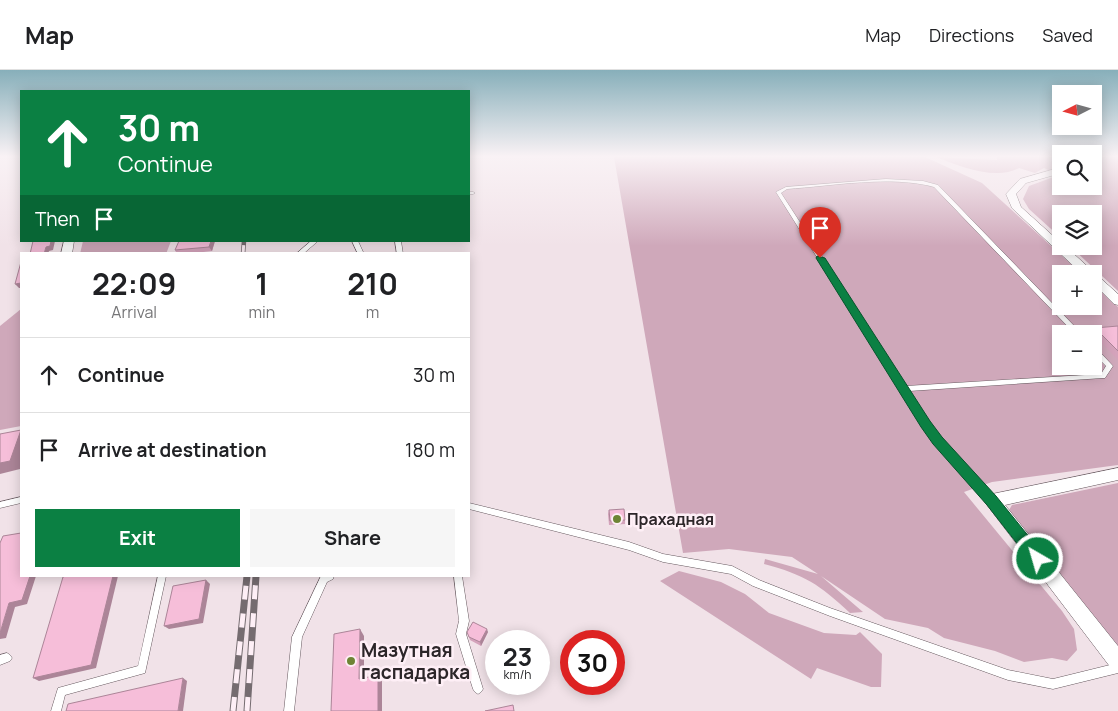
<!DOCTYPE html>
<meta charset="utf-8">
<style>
:root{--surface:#fff;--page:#f6f6f6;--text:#202124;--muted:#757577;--line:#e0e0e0;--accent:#0b8043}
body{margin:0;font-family:Manrope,sans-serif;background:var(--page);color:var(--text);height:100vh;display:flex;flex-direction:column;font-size:19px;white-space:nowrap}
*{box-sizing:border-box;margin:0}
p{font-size:16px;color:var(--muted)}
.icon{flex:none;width:28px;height:28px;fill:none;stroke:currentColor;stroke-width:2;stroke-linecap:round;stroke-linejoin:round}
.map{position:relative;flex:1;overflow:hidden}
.details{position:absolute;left:20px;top:182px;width:450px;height:325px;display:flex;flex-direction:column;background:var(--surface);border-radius:0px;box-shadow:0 2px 12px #0003}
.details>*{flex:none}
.hud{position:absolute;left:20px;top:20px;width:450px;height:152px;border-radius:0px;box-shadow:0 2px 12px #0003;background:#0b8043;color:#fff;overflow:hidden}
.needle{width:32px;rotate:264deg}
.tools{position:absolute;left:1052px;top:15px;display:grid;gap:10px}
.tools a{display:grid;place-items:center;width:50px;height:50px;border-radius:0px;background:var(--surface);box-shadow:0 2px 12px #0003;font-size:25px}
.speed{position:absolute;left:485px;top:560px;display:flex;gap:10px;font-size:25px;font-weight:700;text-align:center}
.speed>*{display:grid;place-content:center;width:65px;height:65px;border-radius:50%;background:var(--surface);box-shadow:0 2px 12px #0003;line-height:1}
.speed small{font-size:12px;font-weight:400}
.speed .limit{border:8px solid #d22;background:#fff;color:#111}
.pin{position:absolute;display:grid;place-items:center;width:42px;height:42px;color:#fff;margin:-51px -21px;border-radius:50% 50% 50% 0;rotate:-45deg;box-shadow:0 0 5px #0007}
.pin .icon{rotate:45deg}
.me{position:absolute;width:55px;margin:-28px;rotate:322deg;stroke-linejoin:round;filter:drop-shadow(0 0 4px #0008)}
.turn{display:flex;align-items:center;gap:18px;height:105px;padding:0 15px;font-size:22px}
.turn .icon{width:65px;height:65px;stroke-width:2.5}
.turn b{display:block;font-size:35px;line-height:42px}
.then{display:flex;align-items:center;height:48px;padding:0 15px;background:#0003;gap:10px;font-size:19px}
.eta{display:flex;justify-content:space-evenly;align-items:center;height:85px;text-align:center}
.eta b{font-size:30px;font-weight:700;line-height:35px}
.button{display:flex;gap:10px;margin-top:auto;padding:10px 15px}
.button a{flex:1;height:58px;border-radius:0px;background:var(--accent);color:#fff;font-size:20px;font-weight:700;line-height:58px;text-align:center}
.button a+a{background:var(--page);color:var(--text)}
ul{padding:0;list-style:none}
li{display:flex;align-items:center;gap:15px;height:75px;padding:0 15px;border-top:1px solid var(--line)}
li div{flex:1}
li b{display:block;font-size:19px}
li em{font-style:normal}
header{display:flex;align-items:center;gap:30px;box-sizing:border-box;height:70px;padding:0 25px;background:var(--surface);border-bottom:1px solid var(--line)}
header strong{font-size:24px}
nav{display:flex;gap:28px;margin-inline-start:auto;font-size:18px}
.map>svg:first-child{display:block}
</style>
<header>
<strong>Map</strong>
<nav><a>Map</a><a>Directions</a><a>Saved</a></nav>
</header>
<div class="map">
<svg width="1118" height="641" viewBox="0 0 1118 641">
<rect width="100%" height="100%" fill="#f1e2e8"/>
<!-- green -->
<g fill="#cfa8ba" fill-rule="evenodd">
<path d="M614 87H925L982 113 1082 204H1061V236H1094V214L1118 237V395L992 412 964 422 1062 541 1074 559 1077 580 1067 591 1052 588 1024 592 995 581 944 568 928 558 885 549 821 506 863 542 850 543C819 514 805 505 764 494L765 489 818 504 792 487 729 479 683 483ZM1061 264H1094V296H1061Z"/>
<path d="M936 87 997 90V87H1061V116H1094V87H1118V221L1070 176H1094V144H1061V168L1029 139 1023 129 1029 116 1059 105 1044 98 1035 103 1019 98C996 111 959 96 936 87Z"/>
<polygon points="83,171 171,171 166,184 80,184"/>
<polygon points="21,239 21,356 0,360 0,256"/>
<polygon points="1118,413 1118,576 1011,449 1009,440 1012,435"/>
<polygon points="679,501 721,512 745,524 769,543 824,563 856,565 860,562 882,584 881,617 871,617 817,598 811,609 660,511"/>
</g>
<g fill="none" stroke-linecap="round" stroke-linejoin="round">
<defs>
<g id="service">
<path d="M886 109 923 111 938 115 1082 264H1075L934 117C891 105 832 116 787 119L781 123 906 316 1101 304 1106 296 1094 284V278H1096L1113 296 1105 308H1103L909 321 941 369 995 429 996 431 995 433 992 434 989 433 935 373 923 356 776 122 786 117Z"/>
<polygon points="469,122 473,122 475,123 473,124 469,124"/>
<polygon points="311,171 318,171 303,184 296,184"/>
<polygon points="352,171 358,171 364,184 358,184"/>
<polygon points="395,171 401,171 403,184 397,184"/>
<polygon points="21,427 21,433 0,438 0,432"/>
<polygon points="469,433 629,472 663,484 732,496 759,510 830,538 1008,600 1053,609 1118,593 1118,603 1053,619 1008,610 830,546 753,516 731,504 663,492 629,480 469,439"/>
<polygon points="158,506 166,506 145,603 65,625 61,641 51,641 58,618 138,596"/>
<polygon points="321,506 334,506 333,509 327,512 302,567 294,641 284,641 292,567"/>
<polygon points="454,506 462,506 469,551 466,564 483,619 481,622 478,624 475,622 473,619 456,564 459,551"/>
<polygon points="7,583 10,585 12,588 10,591 0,595 0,585"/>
</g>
<g id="minor">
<polygon points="1055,99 1060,102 1058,104 1026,113 1016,124 1021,137 1061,173 1061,176 1065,176 1118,224 1118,235 1114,234 1094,214 1094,204 1082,204 1012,138 1006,124 1020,109"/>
<polygon points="64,171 74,171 72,184 61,184"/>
<polygon points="1118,398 1118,410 1005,435 1118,576 1118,601 1111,598 984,431 986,426 992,424"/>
</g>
</defs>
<!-- service casing -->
<use href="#service" stroke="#66595f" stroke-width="1"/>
<!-- minor casing -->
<use href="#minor" stroke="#66595f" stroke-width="1"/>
<!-- service -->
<use href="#service" fill="#fff" fill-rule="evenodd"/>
<!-- minor -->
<use href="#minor" fill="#fff" fill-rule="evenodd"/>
<defs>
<polyline id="rail-far1" points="243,184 244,171"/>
<g id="rail">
<polyline points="233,641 247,506"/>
<polyline points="247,641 256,506"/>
</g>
</defs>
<!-- rail-far1 casing -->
<use href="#rail-far1" stroke="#756c70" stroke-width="4.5"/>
<!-- rail casing -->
<use href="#rail" stroke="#756c70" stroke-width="7"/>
<!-- rail-far1 -->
<use href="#rail-far1" stroke="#feeff6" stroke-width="3" stroke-dasharray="9" stroke-linecap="butt"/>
<!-- rail -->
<use href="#rail" stroke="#feeff6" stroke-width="5" stroke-dasharray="14" stroke-linecap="butt"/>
</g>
<!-- wall -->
<g fill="#d4a3bb">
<polygon points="1039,87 1061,87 1061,89 1045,90 1039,88"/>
<polygon points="215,171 212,181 186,184 177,184 175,180"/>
<polygon points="1118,256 1118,290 1094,265 1094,264 1092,264 1091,263 1095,258"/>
<polygon points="609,440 625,450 625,454 609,455 608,444"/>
<polygon points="467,562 488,562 481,576 470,570"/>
</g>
<!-- shaded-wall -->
<g fill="#ac8598">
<polygon points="51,171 55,171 53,180 49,181 48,184 44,184 46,177"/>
<polygon points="211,171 215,171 212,181 209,177"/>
<polygon points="21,213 21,218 19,218 15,214"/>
<polygon points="21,361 21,396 20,399 0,404 0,393"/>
<polygon points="30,506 36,506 27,534 15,537 6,568 0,569 0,563 9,533"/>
<polygon points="113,506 118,506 96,598 39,611 33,608"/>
<polygon points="206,510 210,514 203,553 169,559 164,556"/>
<polygon points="360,559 364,566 364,615 359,609"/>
<polygon points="487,559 488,562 481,576 480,572"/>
<polygon points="378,605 382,611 382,641 378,641"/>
<polygon points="183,608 187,611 183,641 178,641"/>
</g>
<!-- building -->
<g fill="#f6bed9" stroke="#ac8598">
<polygon points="33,171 51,171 50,176 46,177 44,184 30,184"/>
<polygon points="179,171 211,171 209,177 175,180"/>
<polygon points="21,192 21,213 15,214"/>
<polygon points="1118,256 1118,281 1095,258"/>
<polygon points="21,360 10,391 0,393 0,364"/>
<polygon points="624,439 625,450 610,451 609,440"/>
<polygon points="21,463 21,506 30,506 22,530 9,533 0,563 0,473 3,466"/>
<polygon points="65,506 113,506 91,595 33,608 63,507"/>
<polygon points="206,510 199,549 164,556 173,516"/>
<polygon points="473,552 487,559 480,572 469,567 467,562"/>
<polygon points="360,559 359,609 378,605 378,641 331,641 334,564"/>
<polygon points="183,608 178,641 66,641 68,634"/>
<polygon points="513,635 514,641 485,641"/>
</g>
<!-- sky -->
<linearGradient id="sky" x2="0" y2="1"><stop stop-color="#87afba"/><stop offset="0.49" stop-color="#f9f2f5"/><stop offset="1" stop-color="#f9f2f5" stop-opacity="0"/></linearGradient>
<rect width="1118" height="176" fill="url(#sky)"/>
<!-- route -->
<polygon fill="#0b8043" stroke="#07532c" points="817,186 825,188 930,351 942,367 996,426 1043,484 1045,489 1043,494 1038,496 1033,494 987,435 933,374 921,357 816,188"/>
<!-- markers -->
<g fill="#6e8435" stroke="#feeff6" stroke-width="2">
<circle cx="617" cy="449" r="5"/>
<circle cx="351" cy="591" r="5"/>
</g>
<g text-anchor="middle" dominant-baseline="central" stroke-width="5" stroke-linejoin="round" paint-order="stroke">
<!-- poi labels -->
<g font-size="16" font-weight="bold" fill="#2c2629" stroke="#feeff6" text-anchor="start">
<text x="627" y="449">Прахадная</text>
</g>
<!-- near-poi labels -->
<g font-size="19" font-weight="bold" fill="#2c2629" stroke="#feeff6" text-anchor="start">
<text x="361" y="580">Мазутная<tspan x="361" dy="22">гаспадарка</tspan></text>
</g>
</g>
</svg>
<div class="tools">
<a><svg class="needle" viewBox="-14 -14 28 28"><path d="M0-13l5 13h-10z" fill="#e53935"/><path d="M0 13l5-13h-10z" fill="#757577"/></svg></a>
<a><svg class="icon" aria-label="search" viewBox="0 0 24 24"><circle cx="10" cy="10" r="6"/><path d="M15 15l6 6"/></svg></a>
<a><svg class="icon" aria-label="layers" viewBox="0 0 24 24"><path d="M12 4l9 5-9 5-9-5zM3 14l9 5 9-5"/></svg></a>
<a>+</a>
<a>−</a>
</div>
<div class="speed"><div>23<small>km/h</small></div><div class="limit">30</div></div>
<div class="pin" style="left:820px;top:188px;background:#d93025"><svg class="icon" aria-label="arrive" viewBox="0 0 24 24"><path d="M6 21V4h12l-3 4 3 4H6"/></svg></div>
<svg class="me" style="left:1038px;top:489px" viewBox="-20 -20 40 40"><circle r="17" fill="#0b8043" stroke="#fff" stroke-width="3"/><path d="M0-11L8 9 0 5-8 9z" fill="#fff"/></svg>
<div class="hud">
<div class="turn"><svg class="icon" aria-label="ahead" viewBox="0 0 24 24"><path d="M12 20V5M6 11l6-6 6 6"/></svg><div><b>30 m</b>Continue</div></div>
<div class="then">Then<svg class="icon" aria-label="arrive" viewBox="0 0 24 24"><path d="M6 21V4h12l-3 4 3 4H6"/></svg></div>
</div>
<section class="details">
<div class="eta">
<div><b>22:09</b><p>Arrival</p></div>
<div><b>1</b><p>min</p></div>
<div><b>210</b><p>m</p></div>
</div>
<ul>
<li><svg class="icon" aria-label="ahead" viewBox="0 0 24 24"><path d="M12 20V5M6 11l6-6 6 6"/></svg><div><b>Continue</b></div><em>30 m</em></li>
<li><svg class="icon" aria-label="arrive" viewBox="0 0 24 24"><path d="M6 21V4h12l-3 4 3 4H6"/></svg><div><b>Arrive at destination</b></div><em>180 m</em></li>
</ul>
<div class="button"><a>Exit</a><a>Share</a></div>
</section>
</div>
